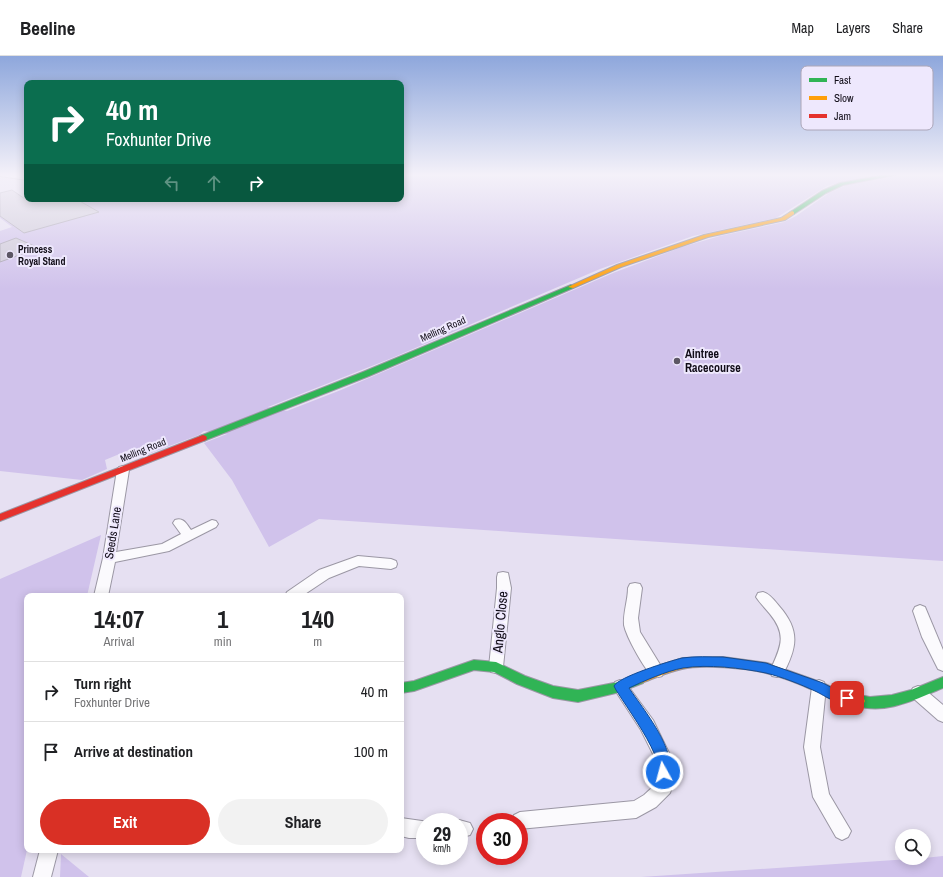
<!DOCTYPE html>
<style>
:root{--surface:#fff;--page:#f2f2f2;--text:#202124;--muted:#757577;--line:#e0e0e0;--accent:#d93025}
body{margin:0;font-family:"Archivo Narrow",sans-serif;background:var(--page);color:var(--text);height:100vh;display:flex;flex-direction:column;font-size:15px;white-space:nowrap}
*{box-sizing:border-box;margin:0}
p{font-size:13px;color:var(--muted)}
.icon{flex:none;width:22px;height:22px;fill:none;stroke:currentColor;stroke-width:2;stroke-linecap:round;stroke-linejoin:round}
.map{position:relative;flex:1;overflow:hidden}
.drawer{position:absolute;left:24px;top:537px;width:380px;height:260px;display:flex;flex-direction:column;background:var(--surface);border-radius:8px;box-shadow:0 2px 10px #0003}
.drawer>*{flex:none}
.hud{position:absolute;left:24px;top:24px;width:380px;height:122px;border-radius:8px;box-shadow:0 2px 10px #0003;background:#0b6e4f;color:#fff;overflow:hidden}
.tools{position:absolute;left:895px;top:773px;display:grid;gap:8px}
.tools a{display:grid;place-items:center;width:36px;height:36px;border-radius:50%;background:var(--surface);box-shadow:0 2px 10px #0003;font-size:20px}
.speed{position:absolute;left:416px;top:757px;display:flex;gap:8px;font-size:20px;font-weight:700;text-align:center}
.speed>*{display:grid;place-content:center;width:52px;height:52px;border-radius:50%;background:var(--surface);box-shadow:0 2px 10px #0003;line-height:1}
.speed small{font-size:10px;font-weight:400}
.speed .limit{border:6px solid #d22;background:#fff;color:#111}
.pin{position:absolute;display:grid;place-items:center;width:34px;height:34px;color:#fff;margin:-17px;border-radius:8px;box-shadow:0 2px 6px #0006}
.me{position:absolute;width:44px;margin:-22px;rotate:353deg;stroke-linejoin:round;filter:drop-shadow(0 0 3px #0008)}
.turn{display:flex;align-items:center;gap:14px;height:84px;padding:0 16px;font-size:18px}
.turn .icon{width:52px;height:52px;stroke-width:2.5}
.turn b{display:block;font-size:28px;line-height:34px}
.lanes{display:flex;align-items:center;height:38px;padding:0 16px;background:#0003;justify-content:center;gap:20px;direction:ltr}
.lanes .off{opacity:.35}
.eta{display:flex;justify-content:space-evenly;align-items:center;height:68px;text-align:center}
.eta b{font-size:24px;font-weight:700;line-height:28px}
.cta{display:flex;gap:8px;margin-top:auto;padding:8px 16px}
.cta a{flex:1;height:46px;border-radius:24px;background:var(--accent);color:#fff;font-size:16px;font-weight:700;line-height:46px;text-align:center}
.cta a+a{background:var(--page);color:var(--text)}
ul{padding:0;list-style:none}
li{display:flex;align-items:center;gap:12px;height:60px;padding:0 16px;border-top:1px solid var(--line)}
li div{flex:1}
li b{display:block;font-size:15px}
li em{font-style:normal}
header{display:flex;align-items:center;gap:24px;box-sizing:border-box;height:56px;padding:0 20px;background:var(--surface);border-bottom:1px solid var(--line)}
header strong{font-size:19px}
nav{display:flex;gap:22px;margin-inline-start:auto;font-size:14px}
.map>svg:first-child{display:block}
</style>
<header>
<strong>Beeline</strong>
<nav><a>Map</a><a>Layers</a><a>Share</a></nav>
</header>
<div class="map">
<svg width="943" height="821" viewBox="0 0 943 821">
<rect width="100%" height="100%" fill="#e6e0f2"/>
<!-- green -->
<g fill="#d0c2eb">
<polygon points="401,118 882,118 846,125 827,130 776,162 693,180 600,213 392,302 268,351 287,355 341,334 613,217 682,191 720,180 784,166 796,160 829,137 847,129 910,118 943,118 943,505 319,463 269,491 232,424 204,387 227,378 204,375 199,379 140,401 129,394 105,404 107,413 82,424 0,415 0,175 12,171 0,162 0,148 27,141 27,143 401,143"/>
<polygon points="101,479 87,540 27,540 27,794 21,821 0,821 0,523"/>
<polygon points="61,798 89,821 60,821"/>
<polygon points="943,800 943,821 641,821 924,802"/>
</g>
<!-- building -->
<g fill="#cec9d8" stroke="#a6a1af">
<polygon points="12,134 28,145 35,143 76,143 99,156 24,177 0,160 0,137"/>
<polygon points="16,182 39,192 0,206 0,188"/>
</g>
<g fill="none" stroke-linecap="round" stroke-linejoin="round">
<defs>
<g id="street">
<polygon points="0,118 27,120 27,124 0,120"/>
<path d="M123 410 127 411 129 414 116 496 162 488 181 478 173 467 175 464C183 461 186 467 191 474L212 464 216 465 218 468 216 471 169 495 115 506 108 540H94L103 502 117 414 119 411Z"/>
<polygon points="358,500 391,503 396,505 397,508 396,511 391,513 359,510 329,522 302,540 285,540 287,536 319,514"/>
<polygon points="503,516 508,517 511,532 503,611 501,616 496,617 491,616 489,611 497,532 497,521 498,517"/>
<path d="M635 527 640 528 642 532 638 562 640 576 664 615 662 620C659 621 657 622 653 620 645 615 626 580 624 569 623 557 628 544 628 532L630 528Z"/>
<path d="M763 536C770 538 775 545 779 550 801 575 797 592 782 620L777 621 772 620 770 615C780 592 788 580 770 558 765 552 760 547 756 541L758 537Z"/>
<polygon points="920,549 925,551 943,594 943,615 938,613 922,581 913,555 915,551"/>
<polygon points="620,624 625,626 653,664 671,701 672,731 670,737 656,751 636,762 519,773 519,766 511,765 514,759 520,756 634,745 644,739 656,728 655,702 641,674 613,631 615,626"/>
<polygon points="819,624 824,626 826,631 820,691 829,738 851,775 848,781 842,784 836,781 813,741 804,691 812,631 814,626"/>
<polygon points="918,630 923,632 943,649 943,666 938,664 913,642 910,637 913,632"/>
<polygon points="401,762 429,766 425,766 425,782 409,782 401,780"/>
<polygon points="459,764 470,767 473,773 470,779 459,782 459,766 455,766"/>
<polygon points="40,794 58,794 51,821 33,821"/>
</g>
<g id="fast">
<polygon points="889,118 900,118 843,129 826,137 794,158 789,157 822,135 840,127"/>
<polygon points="571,229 573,230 573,232 369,320 206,384 203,385 199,382 200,380 363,316"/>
<polygon points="474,604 496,606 525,620 553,630 578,634 619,626 639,618 643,619 645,623 643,627 620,636 578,646 553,642 517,628 494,616 474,614 414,635 401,637 401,627 414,625"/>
<path d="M943 621V632C916 643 884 660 855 649L853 645 855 641 859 639 870 641 892 639 911 634Z"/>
</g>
<g id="slow">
<polygon points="0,118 3,118 0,120"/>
<polygon points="792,155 794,156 794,158 785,164 708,181 621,211 573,232 568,231 617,209 704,179 781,162"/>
<path d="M723 601 767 607 823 627 839 635 863 641 865 645 863 649C850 654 828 641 815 635 800 628 782 621 766 617 746 612 702 608 682 613 667 616 653 623 639 628L635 627 633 623 635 619 657 610 683 602Z"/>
</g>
<polygon id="jam" points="203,379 206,380 207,382 206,384 0,465 0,458"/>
</defs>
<!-- street casing -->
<use href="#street" stroke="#9b97a4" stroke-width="2"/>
<!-- fast casing -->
<use href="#fast" stroke="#9b97a4" stroke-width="2"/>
<!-- slow casing -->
<use href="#slow" stroke="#9b97a4" stroke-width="2"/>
<!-- jam casing -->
<use href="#jam" stroke="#9b97a4" stroke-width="2"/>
<!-- street -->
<use href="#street" fill="#fbfafd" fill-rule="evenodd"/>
<!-- fast -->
<use href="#fast" fill="#30b455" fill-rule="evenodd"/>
<!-- slow -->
<use href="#slow" fill="#ff9f0a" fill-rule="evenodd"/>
<!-- jam -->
<use href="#jam" fill="#e5322d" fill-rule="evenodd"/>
</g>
<!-- sky -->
<linearGradient id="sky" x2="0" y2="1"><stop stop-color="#8ea7dc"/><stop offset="0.51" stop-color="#f4f1f9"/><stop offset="1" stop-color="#f4f1f9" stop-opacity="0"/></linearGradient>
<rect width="943" height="233" fill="url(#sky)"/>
<!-- route -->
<path fill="#1a73e8" stroke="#114b97" d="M723 601 766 607 823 627 838 635 852 638 853 642 852 646C839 651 826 640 815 635 800 628 782 621 766 617 741 612 708 608 683 612 666 615 644 625 629 632 643 653 679 696 668 721L663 723 658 721C655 714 658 706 655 699 645 676 630 656 616 634L614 630C618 621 670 605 682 602 695 600 710 601 723 601Z"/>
<!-- markers -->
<g fill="#5c5764" stroke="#eee8fd" stroke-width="1.5">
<circle cx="10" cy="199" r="4"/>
<circle cx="677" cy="305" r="4"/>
</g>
<g text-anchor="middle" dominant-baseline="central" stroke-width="4" stroke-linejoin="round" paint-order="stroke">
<!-- far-poi labels -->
<g font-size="10" font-weight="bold" fill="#110d18" stroke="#eee8fd" text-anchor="start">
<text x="18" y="193">Princess<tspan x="18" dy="12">Royal Stand</tspan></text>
</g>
<!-- far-street labels -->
<g font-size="10" fill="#110d18" stroke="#eee8fd">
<text transform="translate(443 273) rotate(-24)">Melling Road</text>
<text transform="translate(143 394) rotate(-22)">Melling Road</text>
</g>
<!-- poi labels -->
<g font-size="12" font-weight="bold" fill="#110d18" stroke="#eee8fd" text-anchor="start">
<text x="685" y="298">Aintree<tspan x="685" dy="14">Racecourse</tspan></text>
</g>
<!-- street labels -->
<g font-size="12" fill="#110d18" stroke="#eee8fd">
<text transform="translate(113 477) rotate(-81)">Seeds Lane</text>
</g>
<!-- near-street labels -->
<g font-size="14" fill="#110d18" stroke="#eee8fd">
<text transform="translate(500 566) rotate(-85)">Anglo Close</text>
</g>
</g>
<!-- legend -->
<rect x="801" y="10" width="132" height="64" rx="6" fill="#eee8fd" stroke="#aca6b8" stroke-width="1"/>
<rect x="809" y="22" width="18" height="4" fill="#30b455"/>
<rect x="809" y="40" width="18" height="4" fill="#ff9f0a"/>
<rect x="809" y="58" width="18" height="4" fill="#e5322d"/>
<g font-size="11" fill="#110d18">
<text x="834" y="28">Fast</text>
<text x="834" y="46">Slow</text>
<text x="834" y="64">Jam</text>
</g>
</svg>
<div class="tools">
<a><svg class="icon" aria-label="search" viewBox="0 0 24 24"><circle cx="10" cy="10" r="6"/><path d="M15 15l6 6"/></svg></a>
</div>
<div class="speed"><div>29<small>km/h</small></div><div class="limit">30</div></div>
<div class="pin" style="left:847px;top:642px;background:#d93025"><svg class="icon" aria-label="arrive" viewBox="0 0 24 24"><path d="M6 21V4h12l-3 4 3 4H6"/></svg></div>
<svg class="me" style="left:663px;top:716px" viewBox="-20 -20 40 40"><circle r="17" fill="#1a73e8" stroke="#fff" stroke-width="3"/><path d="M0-11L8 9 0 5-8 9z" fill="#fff"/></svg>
<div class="hud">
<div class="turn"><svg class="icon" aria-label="right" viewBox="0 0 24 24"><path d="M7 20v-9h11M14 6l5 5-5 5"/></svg><div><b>40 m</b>Foxhunter Drive</div></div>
<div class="lanes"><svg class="icon off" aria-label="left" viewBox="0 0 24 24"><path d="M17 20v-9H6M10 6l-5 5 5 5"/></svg><svg class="icon off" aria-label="ahead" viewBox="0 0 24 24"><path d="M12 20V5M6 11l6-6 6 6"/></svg><svg class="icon" aria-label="right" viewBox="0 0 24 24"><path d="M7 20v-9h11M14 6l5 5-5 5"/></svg></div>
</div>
<section class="drawer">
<div class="eta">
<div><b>14:07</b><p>Arrival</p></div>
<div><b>1</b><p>min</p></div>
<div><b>140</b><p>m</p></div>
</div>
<ul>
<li><svg class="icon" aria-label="right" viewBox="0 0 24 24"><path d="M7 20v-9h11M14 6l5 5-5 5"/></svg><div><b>Turn right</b><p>Foxhunter Drive</p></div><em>40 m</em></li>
<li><svg class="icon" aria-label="arrive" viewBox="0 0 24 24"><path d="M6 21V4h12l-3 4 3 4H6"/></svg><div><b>Arrive at destination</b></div><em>100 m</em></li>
</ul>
<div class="cta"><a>Exit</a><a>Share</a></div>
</section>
</div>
